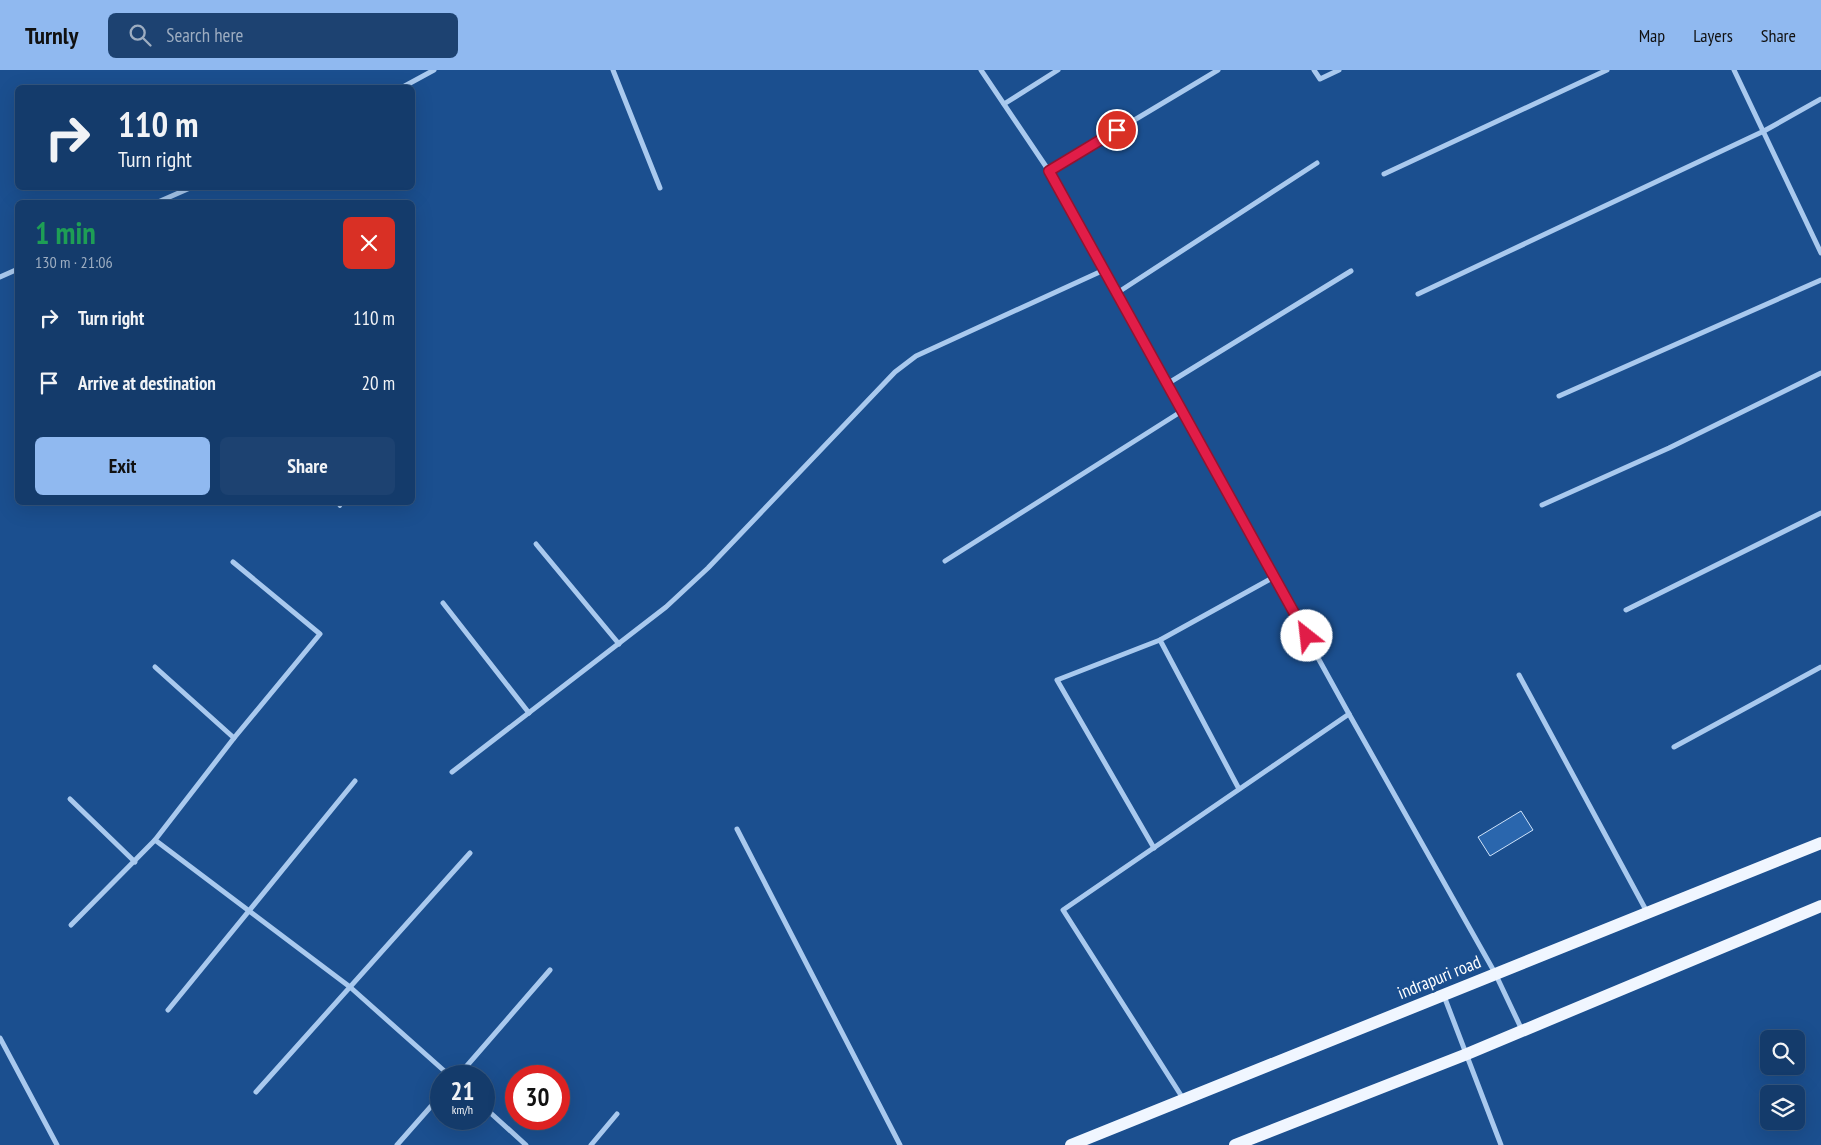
<!DOCTYPE html>
<meta charset="utf-8">
<style>
:root{--surface:#143b6b;--page:#1d4271;--text:#f1f3f6;--muted:#9dadc1;--line:#33557e;--accent:#90b9f0}
body{margin:0;font-family:"PT Sans Narrow",sans-serif;background:var(--page);color:var(--text);height:100vh;display:flex;flex-direction:column;font-size:19px;white-space:nowrap}
*{box-sizing:border-box;margin:0}
p{font-size:16px;color:var(--muted)}
.icon{flex:none;width:28px;height:28px;fill:none;stroke:currentColor;stroke-width:2;stroke-linecap:round;stroke-linejoin:round}
.map{position:relative;flex:1;overflow:hidden}
.sheet{position:absolute;left:15px;top:130px;width:400px;height:305px;display:flex;flex-direction:column;background:var(--surface);border-radius:8px;box-shadow:0 5px 20px #0002,0 0 0 1px var(--line)}
.sheet>*{flex:none}
.hud{position:absolute;left:15px;top:15px;width:400px;height:105px;border-radius:8px;box-shadow:0 5px 20px #0002,0 0 0 1px var(--line);background:#143b6b;color:var(--text);overflow:hidden}
.buttons{position:absolute;left:1760px;top:960px;display:grid;gap:10px}
.buttons a{display:grid;place-items:center;width:45px;height:45px;border-radius:8px;background:var(--surface);box-shadow:0 5px 20px #0002,0 0 0 1px var(--line);font-size:25px}
.speed{position:absolute;left:430px;top:995px;display:flex;gap:10px;font-size:25px;font-weight:700;text-align:center}
.speed>*{display:grid;place-content:center;width:65px;height:65px;border-radius:50%;background:var(--surface);box-shadow:0 5px 20px #0002,0 0 0 1px var(--line);line-height:1}
.speed small{font-size:12px;font-weight:400}
.speed .limit{border:8px solid #d22;background:#fff;color:#111}
.pin{position:absolute;display:grid;place-items:center;width:42px;height:42px;color:#fff;margin:-21px;border:2px solid #fff;border-radius:50%;box-shadow:0 1px 5px #0007}
.me{position:absolute;width:55px;margin:-28px;rotate:331deg;stroke-linejoin:round;filter:drop-shadow(0 0 4px #0008)}
.turn{display:flex;align-items:center;gap:18px;height:105px;padding:0 20px;font-size:22px}
.turn .icon{width:65px;height:65px;stroke-width:2.5}
.turn b{display:block;font-size:35px;line-height:42px}
.round{display:grid;place-items:center;flex:none;width:52px;height:52px;border-radius:8px;background:var(--page)}
.headline{display:flex;align-items:center;justify-content:space-between;height:85px;padding:0 20px}
h1{font-size:30px;font-weight:700;line-height:38px;color:#1e9e55}
.button{display:flex;gap:10px;margin-top:auto;padding:10px 20px}
.button a{flex:1;height:58px;border-radius:8px;background:var(--accent);color:#111;font-size:20px;font-weight:700;line-height:58px;text-align:center}
.button a+a{background:var(--page);color:var(--text)}
ul{padding:0;list-style:none}
li{display:flex;align-items:center;gap:15px;height:65px;padding:0 20px}
li div{flex:1}
li b{display:block;font-size:19px}
li em{font-style:normal}
header{display:flex;align-items:center;gap:30px;box-sizing:border-box;height:70px;padding:0 25px;background:var(--accent);color:#111}
header strong{font-size:24px}
nav{display:flex;gap:28px;margin-inline-start:auto;font-size:18px}
.search{width:350px;height:45px;background:var(--page);display:flex;align-items:center;gap:12px;box-sizing:border-box;padding:0 18px;border-radius:8px;color:var(--muted);font-size:19px}
.map>svg:first-child{display:block}
</style>
<header>
<strong>Turnly</strong>
<div class="search"><svg class="icon" aria-label="search" viewBox="0 0 24 24"><circle cx="10" cy="10" r="6"/><path d="M15 15l6 6"/></svg>Search here</div>
<nav><a>Map</a><a>Layers</a><a>Share</a></nav>
</header>
<div class="map">
<svg width="1821" height="1075" viewBox="0 0 1821 1075">
<rect width="100%" height="100%" fill="#1b4f8f"/>
<!-- building -->
<polygon fill="#2a66ad" stroke="#cfe3fa" points="1521,741 1533,760 1490,786 1478,767"/>
<g fill="none" stroke-linecap="round" stroke-linejoin="round">
<!-- service -->
<polyline stroke="#a9c9ee" stroke-width="4" points="337,432 340,436"/>
<!-- minor -->
<g stroke="#a9c9ee" stroke-width="5">
<polyline points="613,0 660,118"/>
<polyline points="981,0 1049,101 1349,644 1495,903 1522,960"/>
<polyline points="1314,0 1320,9 1339,0"/>
<polyline points="1734,0 1821,183"/>
<polyline points="401,18 434,0"/>
<polyline points="1004,34 1058,0"/>
<polyline points="1049,101 1218,0"/>
<polyline points="1384,104 1607,0"/>
<polyline points="158,132 190,118"/>
<polyline points="0,207 18,199"/>
<polyline points="1117,223 1317,93"/>
<polyline points="1418,224 1764,61 1821,29"/>
<polyline points="1167,314 1351,201"/>
<polyline points="1559,326 1821,210"/>
<polyline points="1542,435 1669,378 1821,303"/>
<polyline points="536,474 619,574"/>
<polyline points="945,491 1182,341"/>
<polyline points="233,492 320,564 234,668 155,770 350,917 450,1006"/>
<polyline points="443,533 529,643"/>
<polyline points="1626,540 1821,443"/>
<polyline points="155,597 234,668"/>
<polyline points="1519,605 1647,842"/>
<polyline points="1674,677 1821,597"/>
<polyline points="452,702 666,537 708,498 895,302 916,286 1104,200"/>
<polyline points="1239,719 1160,570 1274,507"/>
<polyline points="70,729 135,792"/>
<polyline points="737,759 900,1075"/>
<polyline points="1154,778 1057,610 1160,570"/>
<polyline points="71,855 155,770"/>
<polyline points="1444,926 1501,1075"/>
<polyline points="168,940 355,711"/>
<polyline points="0,968 57,1075"/>
<polyline points="458,1006 550,900"/>
<polyline points="256,1022 470,783"/>
<polyline points="1184,1030 1063,840 1349,644"/>
<polyline points="484,1037 526,1075"/>
<polyline points="397,1075 441,1025"/>
<polyline points="591,1075 617,1044"/>
</g>
<!-- primary -->
<g stroke="#f0f6ff" stroke-width="12">
<polyline points="1071,1075 1821,773"/>
<polyline points="1235,1075 1467,984 1821,836"/>
</g>
</g>
<g fill="none" stroke-linecap="round" stroke-linejoin="round">
<defs>
<polyline id="route" points="1117,60 1049,101 1307,566"/>
</defs>
<!-- route casing -->
<use href="#route" stroke="#92132f" stroke-width="12"/>
<!-- route -->
<use href="#route" stroke="#e11d48" stroke-width="9"/>
</g>
<g text-anchor="middle" dominant-baseline="central" stroke-width="5" stroke-linejoin="round" paint-order="stroke">
<!-- street labels -->
<g font-size="18" fill="#fff" stroke="#1b4f8f">
<text transform="translate(1439 907) rotate(-22)">indrapuri road</text>
</g>
</g>
</svg>
<div class="buttons">
<a><svg class="icon" aria-label="search" viewBox="0 0 24 24"><circle cx="10" cy="10" r="6"/><path d="M15 15l6 6"/></svg></a>
<a><svg class="icon" aria-label="layers" viewBox="0 0 24 24"><path d="M12 4l9 5-9 5-9-5zM3 14l9 5 9-5"/></svg></a>
</div>
<div class="speed"><div>21<small>km/h</small></div><div class="limit">30</div></div>
<div class="pin" style="left:1117px;top:60px;background:#d93025"><svg class="icon" aria-label="arrive" viewBox="0 0 24 24"><path d="M6 21V4h12l-3 4 3 4H6"/></svg></div>
<svg class="me" style="left:1307px;top:566px" viewBox="-20 -20 40 40"><circle r="19" fill="#fff"/><path d="M0-13L10 11 0 6-10 11z" fill="#e11d48"/></svg>
<div class="hud">
<div class="turn"><svg class="icon" aria-label="right" viewBox="0 0 24 24"><path d="M7 20v-9h11M14 6l5 5-5 5"/></svg><div><b>110 m</b>Turn right</div></div>
</div>
<section class="sheet">
<div class="headline"><div><h1>1 min</h1><p>130 m · 21:06</p></div><a class="round" style="background:#d93025;color:#fff"><svg class="icon" aria-label="close" viewBox="0 0 24 24"><path d="M6 6l12 12M18 6L6 18"/></svg></a></div>
<ul>
<li><svg class="icon" aria-label="right" viewBox="0 0 24 24"><path d="M7 20v-9h11M14 6l5 5-5 5"/></svg><div><b>Turn right</b></div><em>110 m</em></li>
<li><svg class="icon" aria-label="arrive" viewBox="0 0 24 24"><path d="M6 21V4h12l-3 4 3 4H6"/></svg><div><b>Arrive at destination</b></div><em>20 m</em></li>
</ul>
<div class="button"><a>Exit</a><a>Share</a></div>
</section>
</div>
